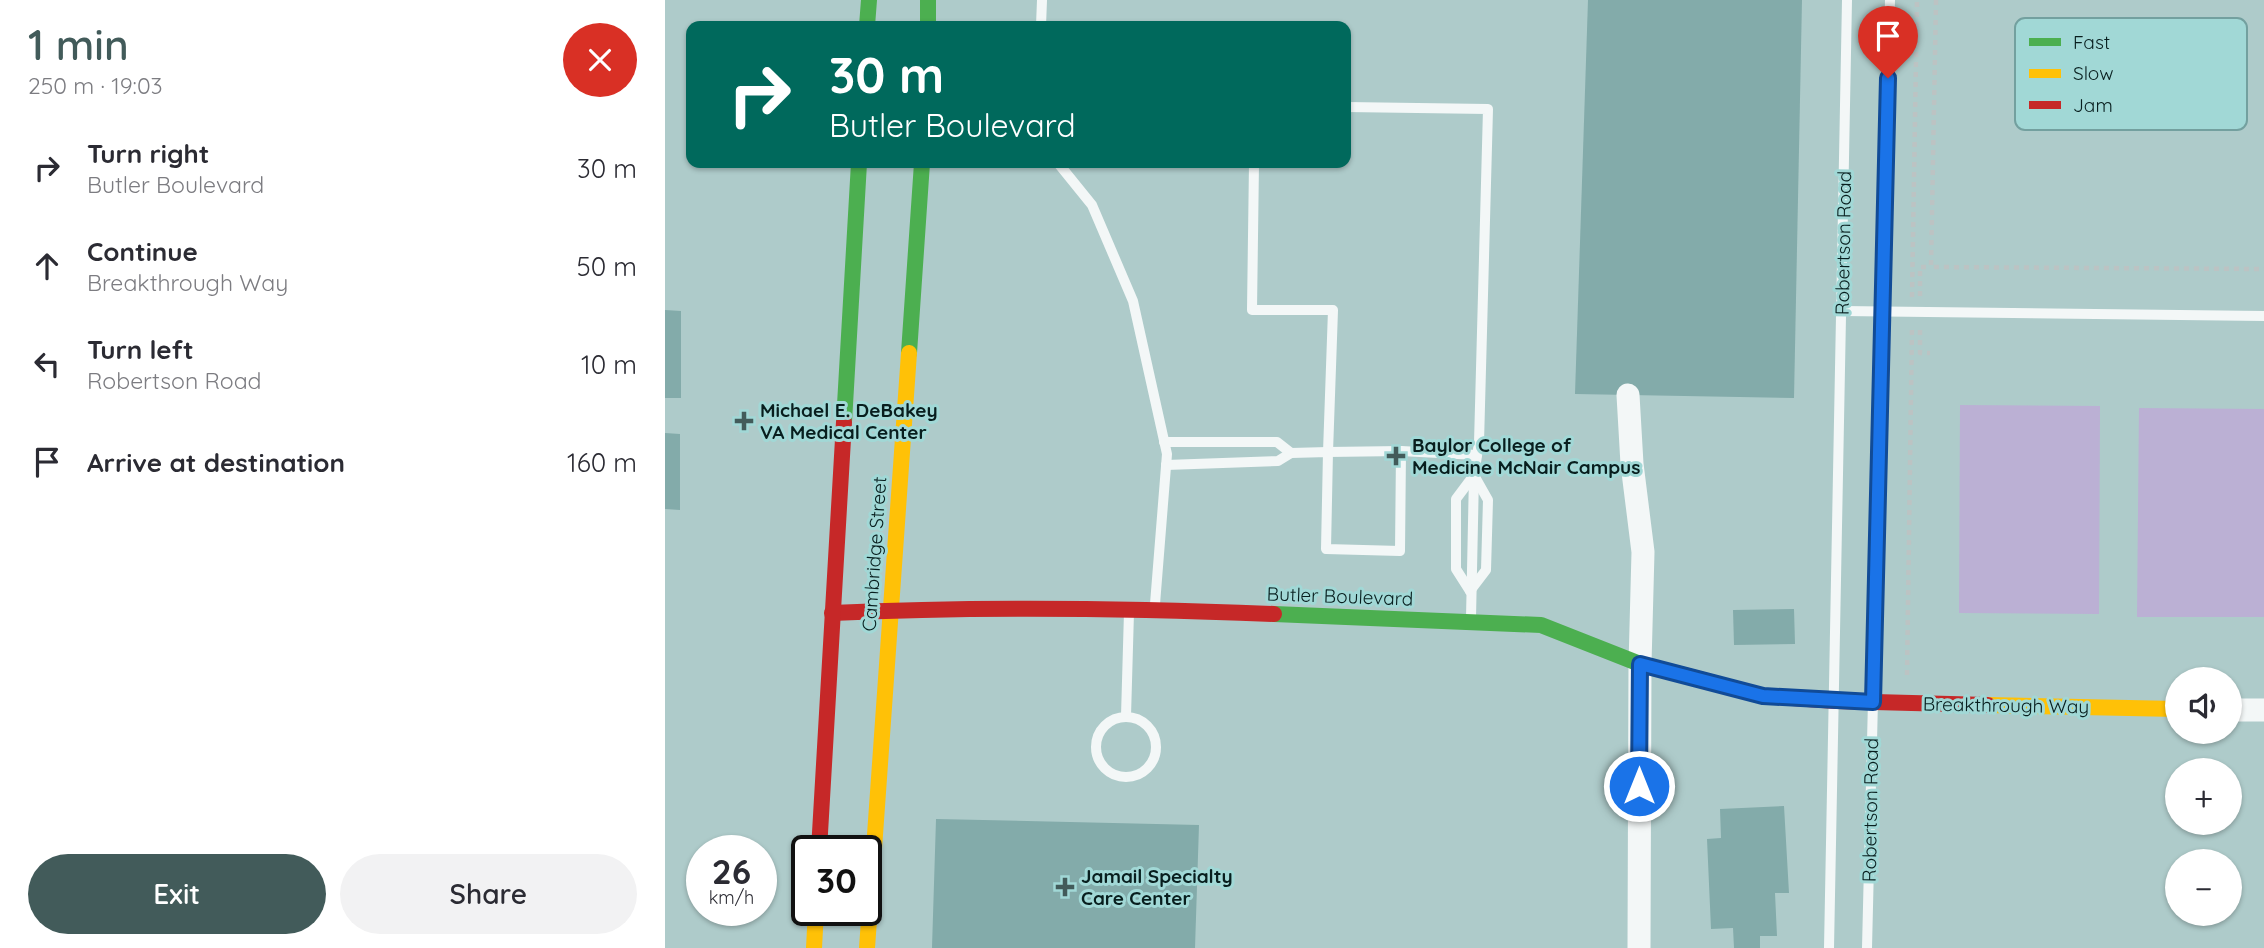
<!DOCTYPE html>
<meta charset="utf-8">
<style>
:root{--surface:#fff;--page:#f2f2f3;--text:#2b2b33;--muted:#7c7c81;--accent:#425b5a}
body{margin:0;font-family:Quicksand,sans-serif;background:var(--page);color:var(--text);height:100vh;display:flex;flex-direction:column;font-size:26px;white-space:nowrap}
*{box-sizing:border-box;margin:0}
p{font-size:23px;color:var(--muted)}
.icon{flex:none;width:38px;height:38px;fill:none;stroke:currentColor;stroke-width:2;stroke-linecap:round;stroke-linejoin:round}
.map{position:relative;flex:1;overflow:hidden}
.drawer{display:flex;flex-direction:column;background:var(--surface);width:665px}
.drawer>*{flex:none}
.hud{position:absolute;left:21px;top:21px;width:665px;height:147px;border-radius:14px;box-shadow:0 2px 5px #0004;background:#00695c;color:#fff;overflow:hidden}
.buttons{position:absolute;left:1500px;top:667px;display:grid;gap:14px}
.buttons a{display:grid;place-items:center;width:77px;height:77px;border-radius:50%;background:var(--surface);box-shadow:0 2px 5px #0004;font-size:35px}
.speed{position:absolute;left:21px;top:835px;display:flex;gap:14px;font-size:35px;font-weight:700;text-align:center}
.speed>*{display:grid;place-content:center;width:91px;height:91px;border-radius:50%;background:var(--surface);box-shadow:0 2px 5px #0004;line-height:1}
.speed small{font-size:18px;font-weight:400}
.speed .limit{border:4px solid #111;border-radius:10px;background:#fff;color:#111}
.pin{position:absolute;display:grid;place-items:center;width:60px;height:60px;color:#fff;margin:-72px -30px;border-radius:50% 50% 50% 0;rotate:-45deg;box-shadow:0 0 7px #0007}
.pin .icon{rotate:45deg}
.me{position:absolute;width:77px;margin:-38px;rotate:0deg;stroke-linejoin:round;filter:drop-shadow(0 0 5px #0008)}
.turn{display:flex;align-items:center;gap:24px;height:147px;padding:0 28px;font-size:32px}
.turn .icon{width:91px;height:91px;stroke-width:2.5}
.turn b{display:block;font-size:49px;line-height:60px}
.round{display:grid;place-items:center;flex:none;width:74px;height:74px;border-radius:37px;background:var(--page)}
.headline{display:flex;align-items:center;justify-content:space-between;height:119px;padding:0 28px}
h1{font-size:42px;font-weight:600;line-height:52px;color:var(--accent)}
.cta{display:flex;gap:14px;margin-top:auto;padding:14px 28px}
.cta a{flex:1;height:80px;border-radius:42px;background:var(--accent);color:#fff;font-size:28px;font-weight:600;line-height:80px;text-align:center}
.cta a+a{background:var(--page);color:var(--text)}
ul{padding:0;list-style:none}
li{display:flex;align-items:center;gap:21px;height:98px;padding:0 28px}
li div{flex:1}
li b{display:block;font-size:26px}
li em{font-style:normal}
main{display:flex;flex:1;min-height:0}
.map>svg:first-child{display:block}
</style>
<main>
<section class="drawer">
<div class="headline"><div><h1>1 min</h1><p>250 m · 19:03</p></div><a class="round" style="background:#d93025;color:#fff"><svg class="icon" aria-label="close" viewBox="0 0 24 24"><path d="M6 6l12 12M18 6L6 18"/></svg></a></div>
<ul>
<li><svg class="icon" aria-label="right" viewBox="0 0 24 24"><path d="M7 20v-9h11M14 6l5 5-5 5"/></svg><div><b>Turn right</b><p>Butler Boulevard</p></div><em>30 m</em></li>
<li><svg class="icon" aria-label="ahead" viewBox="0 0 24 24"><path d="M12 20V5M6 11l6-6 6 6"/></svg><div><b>Continue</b><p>Breakthrough Way</p></div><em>50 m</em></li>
<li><svg class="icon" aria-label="left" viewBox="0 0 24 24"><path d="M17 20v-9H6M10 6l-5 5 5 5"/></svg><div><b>Turn left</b><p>Robertson Road</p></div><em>10 m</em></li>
<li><svg class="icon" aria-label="arrive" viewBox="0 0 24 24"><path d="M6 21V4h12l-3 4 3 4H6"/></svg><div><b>Arrive at destination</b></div><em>160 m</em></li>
</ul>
<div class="cta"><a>Exit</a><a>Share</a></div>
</section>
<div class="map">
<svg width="1599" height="948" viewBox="0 0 1599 948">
<rect width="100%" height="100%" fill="#aecbca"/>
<!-- green -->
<g fill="#bbb0d4">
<polygon points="1295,405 1435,406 1434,614 1294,613"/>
<polygon points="1474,408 1599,409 1599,617 1472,617"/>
</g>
<!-- building -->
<g fill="#83abaa">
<polygon points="923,0 1137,0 1129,398 910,394"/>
<polygon points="0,310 16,311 16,398 0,398"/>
<polygon points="0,433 15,434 15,510 0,509"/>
<polygon points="1129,609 1130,644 1069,645 1068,610"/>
<polygon points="1119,806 1124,893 1110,893 1112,936 1095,936 1095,948 1069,948 1068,928 1046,929 1042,839 1056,838 1055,809"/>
<polygon points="271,819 534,825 530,948 267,948"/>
</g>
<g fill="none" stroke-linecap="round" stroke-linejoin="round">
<!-- path -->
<g stroke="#bcc3c3" stroke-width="4.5" stroke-dasharray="5 5" stroke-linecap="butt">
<polyline points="1271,0 1266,267 1599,269"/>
<polyline points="1255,296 1255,267 1266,267"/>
<polyline points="1247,297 1252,0"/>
<polyline points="1255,330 1255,353 1265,353"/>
<polyline points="1242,675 1247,326"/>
</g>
<!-- lane -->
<g stroke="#f3f7f7" stroke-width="10">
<polyline points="376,26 377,0"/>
<polyline points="681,107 823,109 814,443 809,475 806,618"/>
<polyline points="393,163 427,205 468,301 502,454 490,604"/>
<polyline points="589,163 587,310 668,310 663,452 736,451 812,455"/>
<polyline points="1177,311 1599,316"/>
<polyline points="499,442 612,442 626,453"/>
<polyline points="501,465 613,461 626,453 663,452 661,549 735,551 736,451"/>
<polyline points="805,591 791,569 791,499 809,475"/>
<polyline points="805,591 821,570 823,500 810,477"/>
<polyline points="461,716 464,612"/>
<circle cx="461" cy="747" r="30"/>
<polyline points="1164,948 1182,0"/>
<polyline points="1202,948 1225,0"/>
</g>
<!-- street -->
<g stroke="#f3f7f7" stroke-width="23">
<polyline points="963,395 967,464 978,552 975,664 974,948"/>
<polyline points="1564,710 1599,710"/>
</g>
<!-- fast -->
<g stroke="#4caf50" stroke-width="16">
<polyline points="263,0 263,26"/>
<polyline points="202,26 204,0"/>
<polyline points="244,353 257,163"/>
<polyline points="179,422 194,163"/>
<polyline points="609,614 876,625 975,664 1019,675"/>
</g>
<!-- slow -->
<g stroke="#ffc107" stroke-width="16">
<polyline points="1323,705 1512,709"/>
<polyline points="149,948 151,910"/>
<polyline points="202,948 244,353"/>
</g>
<!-- jam -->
<g stroke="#c62828" stroke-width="16">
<path d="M167 613C314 606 462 608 609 614"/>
<polyline points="1019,675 1098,696 1171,701 1323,705"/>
<polyline points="154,850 179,422"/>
</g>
</g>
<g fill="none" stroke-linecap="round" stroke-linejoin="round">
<defs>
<polyline id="route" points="974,786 975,664 1098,696 1208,702 1223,78"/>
</defs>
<!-- route casing -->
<use href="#route" stroke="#114b97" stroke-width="18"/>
<!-- route -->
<use href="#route" stroke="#1a73e8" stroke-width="12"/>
</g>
<!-- markers -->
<g fill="#425b5a" stroke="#a1d8d6" stroke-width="2.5">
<path d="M75.5 410.5h7v7h7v7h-7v7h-7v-7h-7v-7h7z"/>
<path d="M727.5 445.5h7v7h7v7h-7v7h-7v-7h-7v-7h7z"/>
<path d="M396.5 876.5h7v7h7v7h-7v7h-7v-7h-7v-7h7z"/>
</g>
<g text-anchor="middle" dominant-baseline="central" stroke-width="6" stroke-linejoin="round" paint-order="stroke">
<!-- street labels -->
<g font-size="19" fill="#081e1e" stroke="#a1d8d6">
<text transform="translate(1178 243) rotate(-89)">Robertson Road</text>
<text transform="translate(209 554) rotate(-86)">Cambridge Street</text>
<text transform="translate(675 596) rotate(2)">Butler Boulevard</text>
<text transform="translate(1341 705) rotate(1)">Breakthrough Way</text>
<text transform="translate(1205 810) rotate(-89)">Robertson Road</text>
</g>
<!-- poi labels -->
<g font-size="19" font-weight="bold" fill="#081e1e" stroke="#a1d8d6" text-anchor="start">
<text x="95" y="410">Michael E. DeBakey<tspan x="95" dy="22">VA Medical Center</tspan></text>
<text x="747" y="445">Baylor College of<tspan x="747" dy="22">Medicine McNair Campus</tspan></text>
<text x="416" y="876">Jamail Specialty<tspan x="416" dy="22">Care Center</tspan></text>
</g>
</g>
<!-- legend -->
<rect x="1350" y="18" width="232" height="112" rx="10" fill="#a1d8d6" stroke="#73a09f" stroke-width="2"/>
<rect x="1364" y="38" width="32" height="8" fill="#4caf50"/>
<rect x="1364" y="69" width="32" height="9" fill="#ffc107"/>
<rect x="1364" y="101" width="32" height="8" fill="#c62828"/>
<g font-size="19" fill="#081e1e">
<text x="1408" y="49">Fast</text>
<text x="1408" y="80">Slow</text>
<text x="1408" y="112">Jam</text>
</g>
</svg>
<div class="buttons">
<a><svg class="icon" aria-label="sound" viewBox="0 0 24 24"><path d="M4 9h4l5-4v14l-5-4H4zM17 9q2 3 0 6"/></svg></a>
<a>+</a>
<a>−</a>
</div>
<div class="speed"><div>26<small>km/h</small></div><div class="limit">30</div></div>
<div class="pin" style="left:1223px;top:78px;background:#d93025"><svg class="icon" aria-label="arrive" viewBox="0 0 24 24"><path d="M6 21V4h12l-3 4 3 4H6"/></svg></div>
<svg class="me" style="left:974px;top:786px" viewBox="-20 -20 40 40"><circle r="17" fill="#1a73e8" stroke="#fff" stroke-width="3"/><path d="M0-11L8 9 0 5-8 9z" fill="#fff"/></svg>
<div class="hud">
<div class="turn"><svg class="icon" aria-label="right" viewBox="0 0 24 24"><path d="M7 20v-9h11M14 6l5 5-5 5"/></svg><div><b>30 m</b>Butler Boulevard</div></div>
</div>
</div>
</main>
